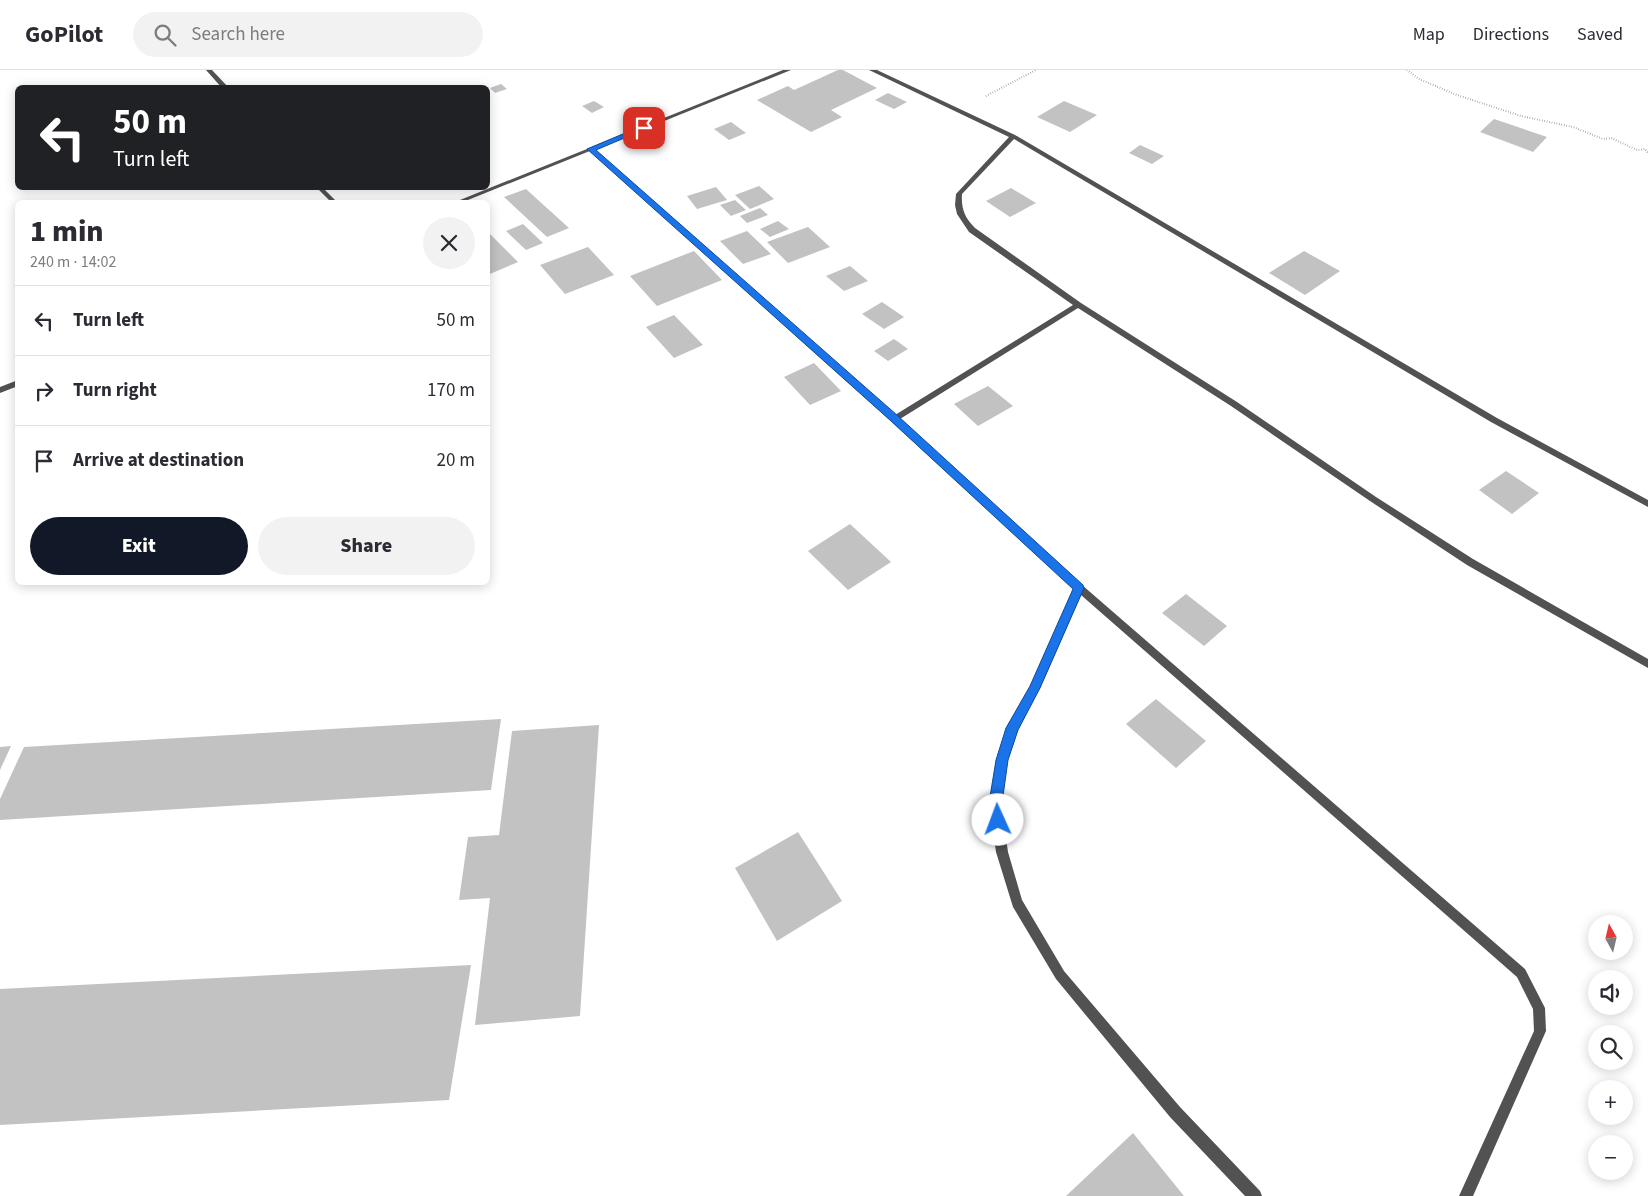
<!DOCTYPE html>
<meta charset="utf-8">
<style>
:root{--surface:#fff;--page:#f2f2f3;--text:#2b2b33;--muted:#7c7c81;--line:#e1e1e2;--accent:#111827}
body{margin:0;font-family:"Source Sans 3",sans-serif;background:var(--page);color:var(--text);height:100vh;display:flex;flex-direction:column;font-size:19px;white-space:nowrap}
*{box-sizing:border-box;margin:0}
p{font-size:16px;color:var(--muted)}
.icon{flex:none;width:28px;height:28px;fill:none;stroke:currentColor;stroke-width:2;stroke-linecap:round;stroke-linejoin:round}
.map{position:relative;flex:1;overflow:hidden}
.details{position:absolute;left:15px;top:130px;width:475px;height:385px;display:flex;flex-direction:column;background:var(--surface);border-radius:8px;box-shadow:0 2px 12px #0003}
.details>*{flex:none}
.hud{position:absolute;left:15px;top:15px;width:475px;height:105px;border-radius:8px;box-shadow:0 2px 12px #0003;background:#202124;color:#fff;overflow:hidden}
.needle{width:32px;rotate:352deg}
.fabs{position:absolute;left:1588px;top:845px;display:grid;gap:10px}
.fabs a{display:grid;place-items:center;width:45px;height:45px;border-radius:50%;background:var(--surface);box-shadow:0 2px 12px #0003;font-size:25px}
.pin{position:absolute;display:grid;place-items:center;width:42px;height:42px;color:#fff;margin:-21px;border-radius:10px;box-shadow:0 2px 8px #0006}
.me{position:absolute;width:55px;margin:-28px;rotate:358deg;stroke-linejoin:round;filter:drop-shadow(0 0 4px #0008)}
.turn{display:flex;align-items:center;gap:18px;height:105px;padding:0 15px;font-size:22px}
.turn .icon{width:65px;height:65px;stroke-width:2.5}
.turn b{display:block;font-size:35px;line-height:42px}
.round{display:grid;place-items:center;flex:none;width:52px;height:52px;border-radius:26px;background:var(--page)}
.headline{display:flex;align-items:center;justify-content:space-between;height:85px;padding:0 15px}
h1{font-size:30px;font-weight:800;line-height:38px}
.action{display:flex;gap:10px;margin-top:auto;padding:10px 15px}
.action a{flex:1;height:58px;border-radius:30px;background:var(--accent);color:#fff;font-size:20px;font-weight:800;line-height:58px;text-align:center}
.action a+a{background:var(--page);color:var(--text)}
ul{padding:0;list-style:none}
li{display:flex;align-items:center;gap:15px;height:70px;padding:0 15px;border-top:1px solid var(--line)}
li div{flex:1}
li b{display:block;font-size:19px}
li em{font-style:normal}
header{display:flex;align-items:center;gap:30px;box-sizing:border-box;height:70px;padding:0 25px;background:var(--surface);border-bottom:1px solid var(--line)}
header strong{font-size:24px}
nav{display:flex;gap:28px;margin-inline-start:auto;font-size:18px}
.search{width:350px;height:45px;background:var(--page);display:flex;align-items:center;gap:12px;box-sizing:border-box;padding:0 18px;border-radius:28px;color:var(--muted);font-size:19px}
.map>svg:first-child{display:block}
</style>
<header>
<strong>GoPilot</strong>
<div class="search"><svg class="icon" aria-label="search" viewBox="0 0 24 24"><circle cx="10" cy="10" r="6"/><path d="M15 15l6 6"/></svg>Search here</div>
<nav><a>Map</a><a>Directions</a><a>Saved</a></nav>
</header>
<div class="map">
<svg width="1648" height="1126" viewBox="0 0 1648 1126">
<rect width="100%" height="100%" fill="#fff"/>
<!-- building -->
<g fill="#c2c2c2">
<polygon points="838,0 843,0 877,18 831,40 842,47 811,62 757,30 788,16 794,20"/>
<polygon points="501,14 507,19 495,23 490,18"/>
<polygon points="888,23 907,32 894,39 875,30"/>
<polygon points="594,31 604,37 592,43 582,36"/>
<polygon points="1064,31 1097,45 1070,62 1037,47"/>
<polygon points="1494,49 1547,67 1533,82 1480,62"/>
<polygon points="731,52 746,63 729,70 714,59"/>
<polygon points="1140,75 1164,86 1152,94 1129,83"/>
<polygon points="759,116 774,129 750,139 735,125"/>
<polygon points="716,117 727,130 697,139 687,126"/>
<polygon points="1011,118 1036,133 1010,147 986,131"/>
<polygon points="526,119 569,158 547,167 504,127"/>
<polygon points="735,130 746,140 731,146 720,135"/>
<polygon points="760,138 768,145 747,153 740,146"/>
<polygon points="778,151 789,159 770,167 760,159"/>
<polygon points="523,154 543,173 526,180 506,161"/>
<polygon points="808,157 830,177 788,193 767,172"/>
<polygon points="747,161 771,184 743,194 720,171"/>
<polygon points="490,164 518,192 490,204 488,202 488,165"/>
<polygon points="588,177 614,205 565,224 540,195"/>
<polygon points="694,181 722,210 657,236 630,206"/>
<polygon points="1304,181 1340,201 1305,225 1269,203"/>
<polygon points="850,196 868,211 844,221 826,206"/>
<polygon points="882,232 904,247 884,259 862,244"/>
<polygon points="674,245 703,275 674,288 646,257"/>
<polygon points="894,269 908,279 888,291 874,281"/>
<polygon points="814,293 841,321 810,335 784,307"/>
<polygon points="988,316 1013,336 978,356 954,334"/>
<polygon points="1506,401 1539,423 1512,444 1479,420"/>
<polygon points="850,454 891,492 848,520 808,481"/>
<polygon points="1186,524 1227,556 1204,576 1162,543"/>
<polygon points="1156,629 1206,671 1176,698 1126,654"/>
<polygon points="501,649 491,720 0,750 0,729 24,677"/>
<polygon points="599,655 580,946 475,955 490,828 459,830 468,767 499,765 512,661"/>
<polygon points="11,676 0,700 0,677"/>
<polygon points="798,762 842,831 777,871 735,798"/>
<polygon points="471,895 449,1030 0,1055 0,919"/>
<polygon points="1133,1063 1184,1126 1066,1126"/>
</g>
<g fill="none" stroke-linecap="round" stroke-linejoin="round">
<!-- path -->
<g stroke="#747474" stroke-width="2" stroke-dasharray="0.5 2" stroke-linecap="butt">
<polyline points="1407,0 1419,9 1457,25 1521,46 1573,57 1603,69 1611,68 1637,80 1645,79 1648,83"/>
<polyline points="986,26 1036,0"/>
</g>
<!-- minor -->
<g fill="#525252" fill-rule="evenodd">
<path d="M869 0H877L1015 65 1497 348 1648 430V437L1491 352 1014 69 962 124C961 139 965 148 975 158L1081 233 1237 332 1376 427 1473 489 1648 589V598L1467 495 1370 431 1231 336 1078 238 900 349 1082 515 1525 899 1545 938 1546 961 1473 1126H1459L1534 961 1533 939 1517 907 1081 525 1040 618 1018 659 1007 690 1001 733 1008 782 1022 830 1064 901 1180 1037 1260 1121 1262 1126H1245L1170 1047 1056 909 1013 837 996 782 989 733 997 690 1008 658 1031 616 1074 519 891 351 588 79 593 78 895 345 1073 235 969 162 957 144 955 135 956 124 1009 67Z"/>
<polygon points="18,310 18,316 0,323 0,317"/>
</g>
<!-- tertiary -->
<g fill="#525252" fill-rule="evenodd">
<polygon points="206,0 212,0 229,18 222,18"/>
<polygon points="783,0 791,0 463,132 455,132"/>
<polygon points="317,118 323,118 337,132 331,132"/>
</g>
</g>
<!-- route -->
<polygon fill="#1a73e8" stroke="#114b97" points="642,56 648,58 596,80 898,346 1083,515 1084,518 1040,618 1018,660 1008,690 1002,733 1004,750 1002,754 998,756 993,754 989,733 996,690 1006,658 1030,616 1073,519 891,351 587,79"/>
</svg>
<div class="fabs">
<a><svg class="needle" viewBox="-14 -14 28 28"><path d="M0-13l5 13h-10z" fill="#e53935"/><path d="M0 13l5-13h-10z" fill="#7c7c81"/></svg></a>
<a><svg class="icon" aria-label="sound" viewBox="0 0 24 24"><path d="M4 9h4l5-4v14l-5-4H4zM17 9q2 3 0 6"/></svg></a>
<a><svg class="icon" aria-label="search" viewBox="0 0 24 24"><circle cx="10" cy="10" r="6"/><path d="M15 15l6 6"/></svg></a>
<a>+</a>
<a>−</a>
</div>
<div class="pin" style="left:644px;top:58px;background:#d93025"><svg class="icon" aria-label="arrive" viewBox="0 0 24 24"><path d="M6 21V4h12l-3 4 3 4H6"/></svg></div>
<svg class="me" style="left:998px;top:750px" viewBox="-20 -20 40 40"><circle r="19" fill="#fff"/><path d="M0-13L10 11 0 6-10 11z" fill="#1a73e8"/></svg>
<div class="hud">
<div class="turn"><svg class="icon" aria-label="left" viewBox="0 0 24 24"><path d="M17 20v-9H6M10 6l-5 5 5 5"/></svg><div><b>50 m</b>Turn left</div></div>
</div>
<section class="details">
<div class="headline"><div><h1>1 min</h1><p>240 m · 14:02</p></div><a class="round"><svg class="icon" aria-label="close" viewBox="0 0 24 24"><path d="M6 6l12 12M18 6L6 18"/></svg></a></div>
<ul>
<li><svg class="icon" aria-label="left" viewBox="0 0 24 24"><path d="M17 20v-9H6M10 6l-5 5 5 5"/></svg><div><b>Turn left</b></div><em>50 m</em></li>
<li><svg class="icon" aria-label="right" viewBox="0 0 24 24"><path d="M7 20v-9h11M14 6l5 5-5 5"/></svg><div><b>Turn right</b></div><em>170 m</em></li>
<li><svg class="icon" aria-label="arrive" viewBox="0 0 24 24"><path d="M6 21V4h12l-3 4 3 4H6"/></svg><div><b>Arrive at destination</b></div><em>20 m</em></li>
</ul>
<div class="action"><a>Exit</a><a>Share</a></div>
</section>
</div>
